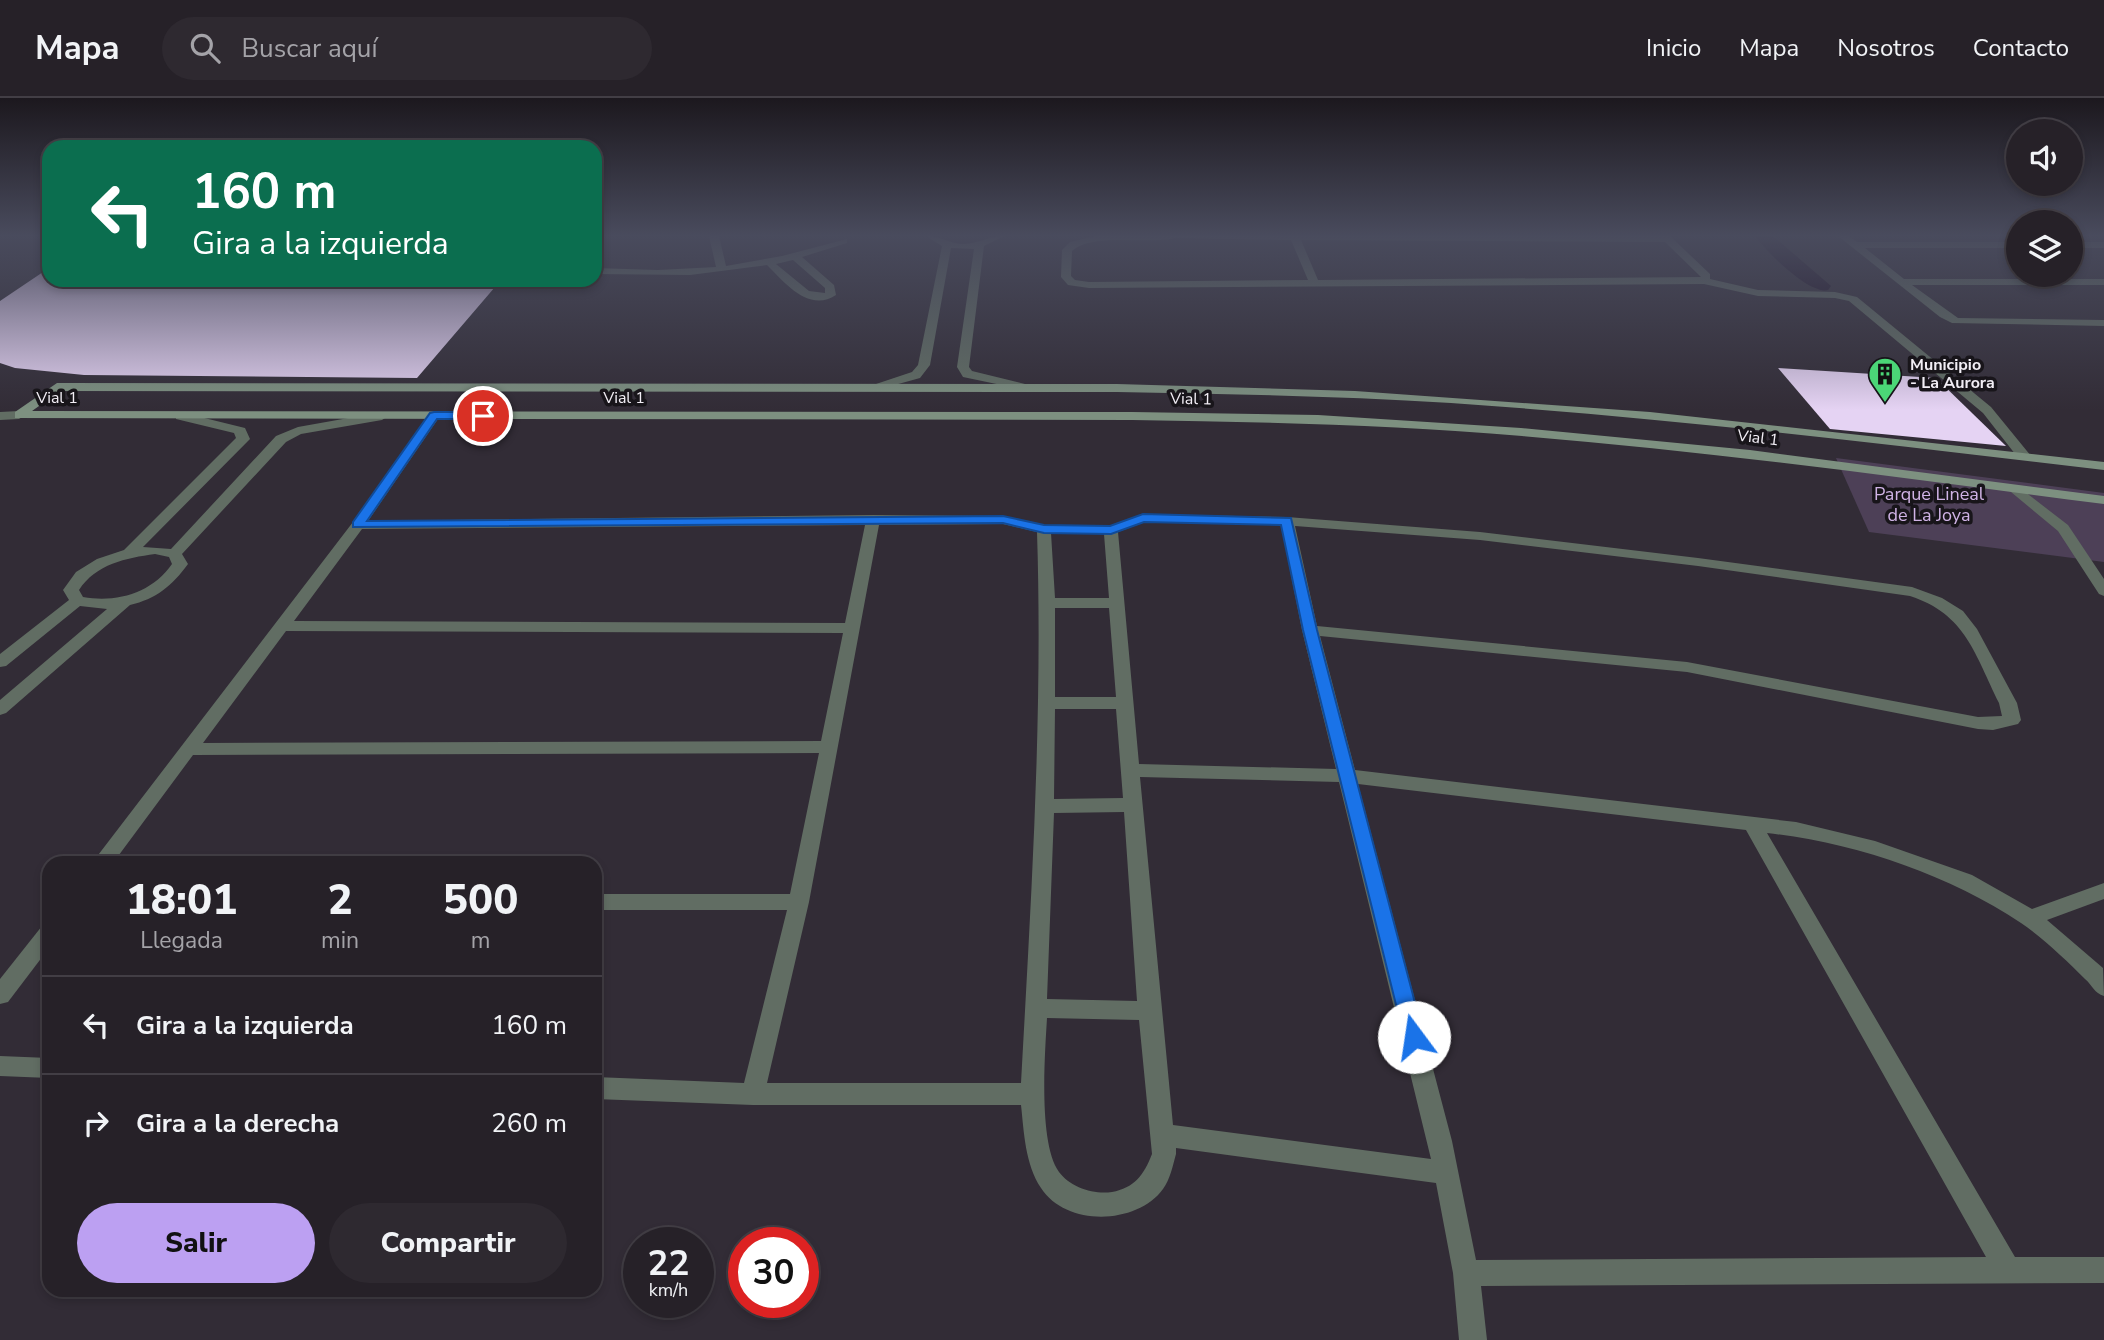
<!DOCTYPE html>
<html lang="es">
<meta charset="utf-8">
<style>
:root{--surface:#262128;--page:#2e2930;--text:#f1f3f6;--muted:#a4a3a8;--line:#423e45;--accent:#bca0f2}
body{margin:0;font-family:"Nunito Sans",sans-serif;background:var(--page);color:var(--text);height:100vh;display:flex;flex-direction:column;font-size:26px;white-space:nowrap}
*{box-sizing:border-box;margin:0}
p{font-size:23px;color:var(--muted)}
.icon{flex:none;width:38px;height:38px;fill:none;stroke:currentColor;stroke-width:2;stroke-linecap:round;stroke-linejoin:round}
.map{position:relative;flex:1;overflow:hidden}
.panel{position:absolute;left:42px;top:758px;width:560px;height:441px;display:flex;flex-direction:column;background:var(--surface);border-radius:21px;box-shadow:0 4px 10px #0003,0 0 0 2px var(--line)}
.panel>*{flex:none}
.hud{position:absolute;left:42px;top:42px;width:560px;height:147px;border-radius:21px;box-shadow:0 4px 10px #0003,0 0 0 2px var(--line);background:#0b6e4f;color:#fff;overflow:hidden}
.tools{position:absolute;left:2006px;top:21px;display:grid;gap:14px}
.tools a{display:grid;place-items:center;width:77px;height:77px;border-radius:50%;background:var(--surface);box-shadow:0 4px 10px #0003,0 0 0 2px var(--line);font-size:35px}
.speed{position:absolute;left:623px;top:1129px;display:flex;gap:14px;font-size:35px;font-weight:700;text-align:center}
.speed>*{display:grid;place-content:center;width:91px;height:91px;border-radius:50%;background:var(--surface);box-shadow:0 4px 10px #0003,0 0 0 2px var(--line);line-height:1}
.speed small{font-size:18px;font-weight:400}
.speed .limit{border:10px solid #d22;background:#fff;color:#111}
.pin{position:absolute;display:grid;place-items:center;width:60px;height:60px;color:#fff;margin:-30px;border:4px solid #fff;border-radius:50%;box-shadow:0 2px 7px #0007}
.me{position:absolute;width:77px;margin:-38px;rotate:346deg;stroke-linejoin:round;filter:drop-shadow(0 0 5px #0008)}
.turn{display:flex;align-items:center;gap:24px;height:147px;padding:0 35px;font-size:32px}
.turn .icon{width:91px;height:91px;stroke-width:2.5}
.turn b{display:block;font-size:49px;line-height:60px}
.eta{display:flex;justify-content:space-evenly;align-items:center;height:119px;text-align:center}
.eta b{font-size:42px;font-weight:800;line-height:49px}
.action{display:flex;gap:14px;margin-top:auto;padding:14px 35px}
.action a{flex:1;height:80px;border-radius:42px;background:var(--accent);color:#111;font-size:28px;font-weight:800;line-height:80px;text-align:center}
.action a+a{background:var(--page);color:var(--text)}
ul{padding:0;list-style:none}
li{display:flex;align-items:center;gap:21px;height:98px;padding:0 35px;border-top:2px solid var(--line)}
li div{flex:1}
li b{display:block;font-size:26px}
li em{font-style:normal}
header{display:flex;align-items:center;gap:42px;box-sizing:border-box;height:98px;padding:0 35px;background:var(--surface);border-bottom:2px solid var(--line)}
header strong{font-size:33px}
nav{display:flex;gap:38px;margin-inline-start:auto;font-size:24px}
.search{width:490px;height:63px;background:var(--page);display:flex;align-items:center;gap:18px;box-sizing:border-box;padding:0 24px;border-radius:38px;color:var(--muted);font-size:26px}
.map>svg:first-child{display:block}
</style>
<header>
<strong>Mapa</strong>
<div class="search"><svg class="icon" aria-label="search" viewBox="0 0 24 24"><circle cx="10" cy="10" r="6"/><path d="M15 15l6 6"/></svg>Buscar aquí</div>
<nav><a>Inicio</a><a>Mapa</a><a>Nosotros</a><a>Contacto</a></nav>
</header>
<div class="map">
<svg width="2104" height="1242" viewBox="0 0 2104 1242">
<rect width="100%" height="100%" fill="#322c36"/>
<!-- green -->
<polygon fill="#4d4057" points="1836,360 2104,395 2104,464 1869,434"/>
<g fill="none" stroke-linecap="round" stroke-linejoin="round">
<!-- canal -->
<path fill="#1b0d23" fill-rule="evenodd" d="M1755 138H1773L1831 188 1828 192C1809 197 1766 153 1755 138Z"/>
</g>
<!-- building -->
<g fill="#e5d3f3">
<polygon points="49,170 49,182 501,182 417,280 84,277 15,270 0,265 0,203"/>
<polygon points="1778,270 1936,280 2006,348 1830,331"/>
</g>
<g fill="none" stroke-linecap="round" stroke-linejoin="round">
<!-- street -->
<g fill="#616d63" fill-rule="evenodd">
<path d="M709 138H719L726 168 782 158 847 141V145L802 159 834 187 836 197C809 215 785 185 767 167L690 177 595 176V170L658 172 716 169ZM793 162 825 190V195L809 193 776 166Z"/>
<path d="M926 138C940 138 950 146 965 146 979 145 990 138 1004 138L984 148 969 269 972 273 1025 286V292L963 279 957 269 974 151 951 150 930 267 920 280 873 293 867 289 912 274 918 267 942 148Z"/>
<path d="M1096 138H1670L1710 176V181L1758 192 1835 194 1857 199 1991 309 2031 358 2024 362 2019 361 1983 315 1849 203 1835 200 1758 198 1704 186 1089 190 1068 187 1061 179 1062 152 1070 144ZM1175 140 1291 142 1308 182 1089 184 1075 182 1071 178 1072 153C1093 134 1146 147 1175 140ZM1301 142 1665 144 1701 179 1318 182Z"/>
<polygon points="1838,138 1849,138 1857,144 2018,144 2018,150 1865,150 1904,181 2104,181 2104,187 1912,187 1958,220 2104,222 2104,228 1952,225 1940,219"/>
<rect x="2070" y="144" width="34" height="6"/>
<polygon points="0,314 19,313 25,317 19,321 0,322"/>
<path d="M180 314 245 330 250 341 143 449 171 451 276 338 298 329 382 314 388 318 382 322 301 336 286 344 182 456 188 466C172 488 156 501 130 507L6 615 0 617V602L107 511 80 508 6 568 0 569V556L69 502 63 492 76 474 97 461 124 452 236 340 234 335 176 321V315ZM155 456 169 459 172 466C152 495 117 505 83 499L79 492C96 466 126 460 155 456Z"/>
<path d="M434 314 440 318 368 423 873 417 1003 418 1044 427 1109 428 1143 416 1287 419 1480 434 1698 460 1912 489 1942 500 1963 513 1977 531 2017 605 2021 622 2018 626 1993 632 1978 631 1687 574 1320 538 1355 672 1796 724 1875 743 1972 777 2032 811 2104 785V801L2047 822 2103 870 2104 898C2094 895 2093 888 2085 881 2066 862 2043 840 2021 825 1947 776 1855 745 1767 735L2015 1159H2104V1185L1481 1188 1487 1242H1459L1453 1175 1436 1085 1176 1050V1056C1173 1067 1170 1082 1163 1091 1137 1127 1066 1129 1041 1090 1025 1066 1024 1034 1021 1007H753L595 1001V979L744 985 787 812H595V796H790L819 655 193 657 113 765H92L353 424 430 315ZM1145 424 1281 427 1302 532 1336 671 1139 666 1118 434ZM1003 426 1037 434C1043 618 1031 802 1021 985H767L809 804 879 427ZM865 427 845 525 294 523 362 431ZM1295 428 1480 442 1698 468 1910 498C1966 516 1975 557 1999 605L2002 618 1978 619 1687 564 1317 528ZM1051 435 1104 436 1109 500H1055ZM1055 510H1109L1116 599H1055ZM286 533 843 535 821 643 203 645ZM1055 611H1116L1123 700 1054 701ZM1140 679 1339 684 1431 1061 1173 1027ZM1358 686 1746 732 1986 1159 1476 1162 1452 1043ZM1124 714 1137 903 1047 901 1054 715ZM1047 920 1139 922 1152 1056C1144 1077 1134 1090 1112 1094 1094 1097 1070 1089 1059 1074 1038 1045 1045 955 1047 920Z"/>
<polygon points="2016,387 2068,427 2104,481 2104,498 2099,496 2058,433 2011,394 2009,391"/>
<polygon points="49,825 49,850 8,904 0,906 0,881 42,828"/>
<polygon points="0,958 49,960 49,980 0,978"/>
</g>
<!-- secondary -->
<path fill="#7d9080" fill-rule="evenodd" d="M57 285 1117 286 1355 293 1650 314 2104 364V372C1887 346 1669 320 1451 305 1340 298 1228 296 1117 294L60 293 32 313 1132 314 1318 317 1521 330 1750 352 2104 398V406C1910 381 1717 354 1522 338 1392 327 1262 324 1132 322L15 320V314Z"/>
</g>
<!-- sky -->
<linearGradient id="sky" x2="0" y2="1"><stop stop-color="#1c181e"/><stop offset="0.44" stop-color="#494b5d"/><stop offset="1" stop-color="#494b5d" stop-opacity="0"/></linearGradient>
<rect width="2104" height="312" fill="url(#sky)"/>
<!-- route -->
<polygon fill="#1a73e8" stroke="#114b97" stroke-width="2" points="434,314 483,314 489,318 483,321 437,321 367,423 1003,418 1044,427 1110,428 1143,416 1291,420 1317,532 1424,939 1421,945 1414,948 1407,945 1404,939 1303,532 1281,427 1144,424 1111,436 1044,435 1003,425 353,429 353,424 430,315"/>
<!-- icons -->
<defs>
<symbol id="building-pin" viewBox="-11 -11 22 30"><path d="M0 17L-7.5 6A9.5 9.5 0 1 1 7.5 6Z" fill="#4bd677" stroke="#18151a"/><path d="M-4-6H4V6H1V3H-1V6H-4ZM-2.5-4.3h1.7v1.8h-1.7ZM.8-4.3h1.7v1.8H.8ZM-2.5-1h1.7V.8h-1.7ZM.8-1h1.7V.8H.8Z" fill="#111"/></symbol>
</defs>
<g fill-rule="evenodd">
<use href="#building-pin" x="1866" y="257" width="38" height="52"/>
</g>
<g text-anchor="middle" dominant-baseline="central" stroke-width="7" stroke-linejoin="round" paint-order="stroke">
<!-- far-poi labels -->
<g font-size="16" font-weight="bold" fill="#f2eef5" stroke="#18151a" text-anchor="start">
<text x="1910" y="267">Municipio<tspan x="1910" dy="18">- La Aurora</tspan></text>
</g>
<!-- far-street labels -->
<g font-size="16" fill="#f2eef5" stroke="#18151a">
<text x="57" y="300">Vial 1</text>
<text x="624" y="300">Vial 1</text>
<text transform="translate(1191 301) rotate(1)">Vial 1</text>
<text transform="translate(1758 340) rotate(7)">Vial 1</text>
</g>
<!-- park labels -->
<g font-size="18" fill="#d0b3e6" stroke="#18151a">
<text x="1929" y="396">Parque Lineal<tspan x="1929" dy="21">de La Joya</tspan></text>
</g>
</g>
</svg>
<div class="tools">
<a><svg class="icon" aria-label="sound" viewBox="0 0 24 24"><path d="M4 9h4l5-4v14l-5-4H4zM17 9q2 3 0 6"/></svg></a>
<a><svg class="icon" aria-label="layers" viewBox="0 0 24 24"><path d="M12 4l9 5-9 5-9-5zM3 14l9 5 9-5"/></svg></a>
</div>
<div class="speed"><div>22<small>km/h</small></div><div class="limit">30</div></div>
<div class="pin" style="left:483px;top:318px;background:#d93025"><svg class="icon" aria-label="arrive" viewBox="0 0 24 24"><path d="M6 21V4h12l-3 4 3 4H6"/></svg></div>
<svg class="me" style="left:1414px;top:939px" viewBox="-20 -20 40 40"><circle r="19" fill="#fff"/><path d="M0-13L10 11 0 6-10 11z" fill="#1a73e8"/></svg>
<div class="hud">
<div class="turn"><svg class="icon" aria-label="left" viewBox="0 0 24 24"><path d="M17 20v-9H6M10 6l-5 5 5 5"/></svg><div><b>160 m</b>Gira a la izquierda</div></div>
</div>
<section class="panel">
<div class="eta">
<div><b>18:01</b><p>Llegada</p></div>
<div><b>2</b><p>min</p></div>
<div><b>500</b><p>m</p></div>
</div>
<ul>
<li><svg class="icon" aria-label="left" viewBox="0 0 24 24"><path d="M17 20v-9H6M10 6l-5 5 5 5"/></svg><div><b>Gira a la izquierda</b></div><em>160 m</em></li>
<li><svg class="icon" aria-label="right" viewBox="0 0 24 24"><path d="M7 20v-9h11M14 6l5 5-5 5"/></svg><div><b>Gira a la derecha</b></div><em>260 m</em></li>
</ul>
<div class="action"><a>Salir</a><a>Compartir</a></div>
</section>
</div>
